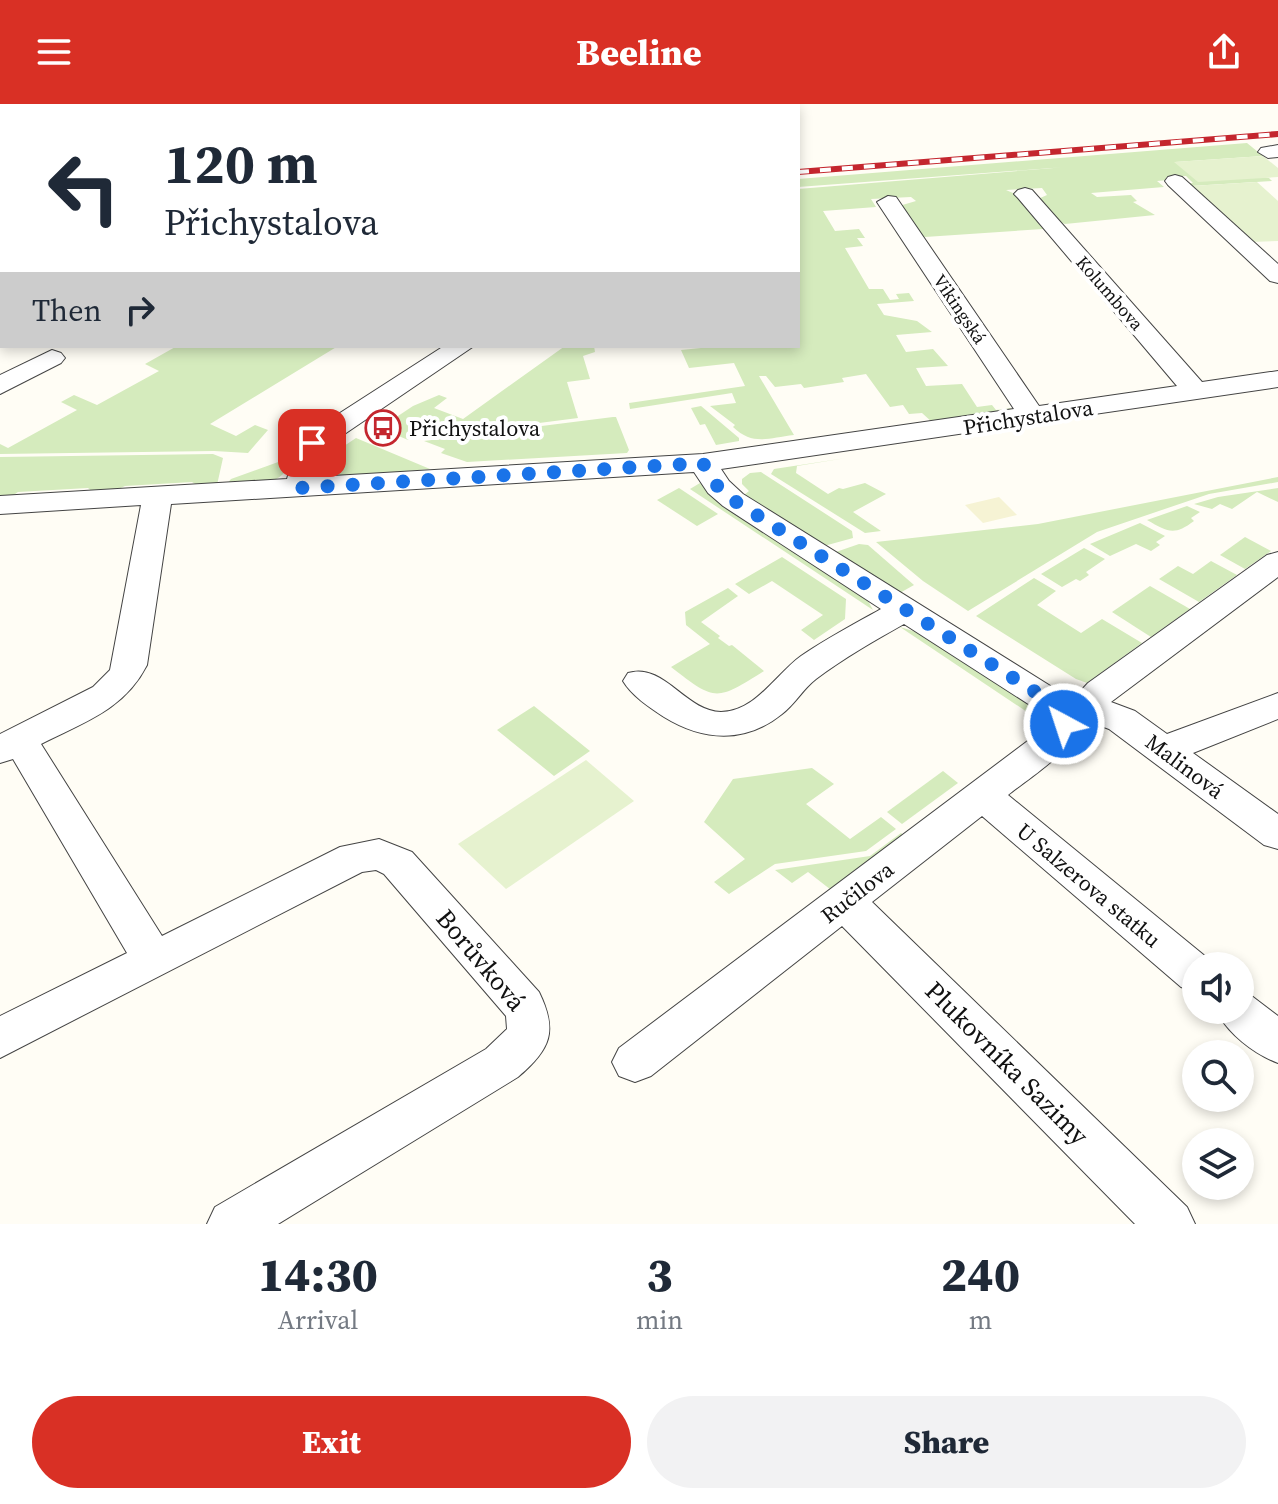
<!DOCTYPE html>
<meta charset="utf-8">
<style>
:root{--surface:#fff;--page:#f2f2f3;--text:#1f2937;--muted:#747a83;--accent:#d93025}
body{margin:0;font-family:"Source Serif 4",serif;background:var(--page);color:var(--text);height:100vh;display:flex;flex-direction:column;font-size:30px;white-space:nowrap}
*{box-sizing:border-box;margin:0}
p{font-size:26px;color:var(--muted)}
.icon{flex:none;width:44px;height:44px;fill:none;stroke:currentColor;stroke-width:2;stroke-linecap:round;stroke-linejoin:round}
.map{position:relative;height:1120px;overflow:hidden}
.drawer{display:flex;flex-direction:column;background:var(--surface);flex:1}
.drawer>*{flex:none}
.hud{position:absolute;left:0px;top:0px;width:800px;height:244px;box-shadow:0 4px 12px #0003;background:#fff;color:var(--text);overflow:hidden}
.fabs{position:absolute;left:1182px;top:848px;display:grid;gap:16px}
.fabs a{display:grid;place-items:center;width:72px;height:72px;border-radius:50%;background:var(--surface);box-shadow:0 4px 12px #0003;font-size:40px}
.pin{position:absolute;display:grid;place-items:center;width:68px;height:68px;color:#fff;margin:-34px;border-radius:16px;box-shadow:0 4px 12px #0006}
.me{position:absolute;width:88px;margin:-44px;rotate:320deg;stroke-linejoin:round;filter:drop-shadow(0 0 6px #0008)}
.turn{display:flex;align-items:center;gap:28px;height:168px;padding:0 32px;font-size:36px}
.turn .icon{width:104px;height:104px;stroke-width:2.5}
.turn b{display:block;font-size:56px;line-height:68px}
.then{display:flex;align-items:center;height:76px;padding:0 32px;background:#0003;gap:16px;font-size:30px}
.eta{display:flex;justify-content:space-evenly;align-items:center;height:136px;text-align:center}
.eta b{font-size:48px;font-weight:800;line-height:56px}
.primary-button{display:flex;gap:16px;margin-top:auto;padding:16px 32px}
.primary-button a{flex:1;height:92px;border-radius:48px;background:var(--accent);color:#fff;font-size:32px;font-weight:800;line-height:92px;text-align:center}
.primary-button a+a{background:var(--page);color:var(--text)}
header{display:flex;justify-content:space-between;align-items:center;height:104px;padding:0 32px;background:var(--accent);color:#fff;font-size:36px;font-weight:800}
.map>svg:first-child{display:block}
</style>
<header><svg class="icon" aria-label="menu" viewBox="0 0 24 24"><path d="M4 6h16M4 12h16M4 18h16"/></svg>Beeline<svg class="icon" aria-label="share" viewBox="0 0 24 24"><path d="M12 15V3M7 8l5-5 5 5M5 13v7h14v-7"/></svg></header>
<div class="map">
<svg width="1278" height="1120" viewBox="0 0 1278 1120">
<rect width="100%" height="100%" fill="#fffdf5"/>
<!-- farmland -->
<g fill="#f6f3d4">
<polygon points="0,0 271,0 2,2 0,121"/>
<polygon points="999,393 1017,411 983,419 965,401"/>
</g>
<!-- green -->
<g fill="#d5ebbd">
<path d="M1247 39 1263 52 1175 58 1269 74 1272 77 1191 82 1183 80 1193 79 1186 72 1166 73 1168 76 1157 77 1164 83 1091 89 1097 93 1131 91 1137 97 1133 98 1155 111 1065 120 1058 117 1038 95 1047 91 1042 84 1006 86 1020 92 1046 124 1043 125 925 133 920 132 899 102 916 97 911 93 871 95 876 103 823 107 835 127 859 125 865 134H857L863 142 845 144 869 185H883L890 196 899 195 896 190 909 189 914 197 877 200 884 211 917 217 932 228 896 231 906 248 933 245 948 262 916 264 926 282 962 280 977 303 992 301 996 306 1012 304 1008 307 933 319 922 309 909 310 903 301 890 303 866 270 842 274 844 278 804 284 801 280 775 283 766 272H759L794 331C768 334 753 342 733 323L735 321 710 302 736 299 732 289 630 305 629 299 745 282 734 259 689 264 681 246 721 242H798V85L1066 63 798 83V75Z"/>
<polygon points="177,242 338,242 210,320 236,332 255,321 268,326 248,349 214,347 0,350 0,340 8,344 77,306 61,298 74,291 97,301 159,267 145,260"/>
<polygon points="565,242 594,242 595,248 583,252 590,275 567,278 578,314 408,336 380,324 413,302 439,291 447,294 434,304 463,315"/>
<polygon points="701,302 739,334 739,337 716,341 705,320 700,321 691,304"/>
<polygon points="613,313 616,313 629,346 627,349 467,358 441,349 445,345 424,337"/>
<polygon points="356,334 430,365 327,374 316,368 317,352 335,348"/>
<polygon points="213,350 223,354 217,381 200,383 192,378 125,382 114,387 94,389 88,384 18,388 9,394 0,394 0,353"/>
<path d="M292 353C284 386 253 379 226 381L231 375Z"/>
<polygon points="846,354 797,362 796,369 828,390 839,384 843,385 865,379 886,390 853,408 881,427 865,429 771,370 774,365"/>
<polygon points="761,368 852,427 853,434 824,442 744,391 749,387 742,380 742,375 750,369"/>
<polygon points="1278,373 1278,378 1209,390 1097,428 968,507 923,477 876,438 1038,420"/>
<polygon points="700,379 867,495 873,506 690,385"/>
<polygon points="679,384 718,410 697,422 657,396"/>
<polygon points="1278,384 1278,398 1257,388 1232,405 1220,400 1212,405 1194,400 1218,393"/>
<path d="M1187 402 1200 408 1191 414 1194 417C1174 432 1168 428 1147 416Z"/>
<polygon points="1140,419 1165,432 1156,438 1160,441 1151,447 1136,440 1110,452 1090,440"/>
<polygon points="1245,433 1271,447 1245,465 1220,451"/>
<polygon points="859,440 868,441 914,481 898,490 833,449"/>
<polygon points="1084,444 1105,455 1086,468 1089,471 1080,477 1076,475 1062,483 1041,470"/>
<polygon points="782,453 846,495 845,515 814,536 801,526 823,511 772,477 749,490 735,480"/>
<polygon points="1211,457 1237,471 1199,498 1159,475 1178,462 1193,470"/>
<polygon points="1034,474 1056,487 1037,501 1081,529 1102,515 1142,539 1087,579 1076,575 976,512"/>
<polygon points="1150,482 1190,505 1151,533 1112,508"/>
<path d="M728 484 738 492 701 518 720 532 718 534 729 542 732 541 764 567C716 597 716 598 671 563L710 540 686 521 685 508Z"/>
<polygon points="900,523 920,529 1026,599 1038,609 1042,618"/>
<polygon points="534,602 590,647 554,672 497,626"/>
<polygon points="812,664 834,680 806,700 850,735 881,713 896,725 866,747 775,760 729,790 714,778 745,755 704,718 733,675"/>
<polygon points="943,667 958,679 902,720 887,708"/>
<polygon points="901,729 907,734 835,789 808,768 792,779 775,766 870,752"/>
</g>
<!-- pitch -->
<g fill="#e6f2cf">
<polygon points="1263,52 1278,64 1278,73 1198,78 1174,58"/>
<polygon points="1257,78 1278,97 1278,137 1251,138 1191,82"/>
<polygon points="586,656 634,697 506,785 458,740"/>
</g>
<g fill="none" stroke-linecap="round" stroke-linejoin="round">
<defs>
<g id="minor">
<polygon points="1278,41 1278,53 1268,54 1258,48 1261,44"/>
<polygon points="1175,71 1182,73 1278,160 1278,179 1270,177 1168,81 1165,77 1168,73"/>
<path d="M1025 84 1032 86 1202 278 1278 267V283L721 365 729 377 743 390 1068 593 1076 592 1088 579 1267 451 1278 448V473L1111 598 1135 607 1167 630 1278 589V615L1193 649 1278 710V745L1264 741 1109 625 1085 616H1081C1078 644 1029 674 1008 691L1211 857 1213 862H1196V888L1181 883 982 712 872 798 1187 1103 1195 1120H1135L842 822 651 972 635 978 619 972 612 958 619 944 1033 633 1046 618 1036 605 904 520C874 537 844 554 816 575 803 585 795 600 782 610 745 640 703 637 664 613 649 603 632 592 623 577L628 569C664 558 685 607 721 608 755 608 776 570 801 552 826 535 854 520 881 505L723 402 708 389 694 368 171 400 147 561C124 606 84 618 41 640L162 832 340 743 379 735 412 748 539 888C558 927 551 945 518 973L278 1120H207L215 1103 486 945 507 925 506 912 384 770 376 766 362 768 0 954V912L127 849 13 655 0 659V630L93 583 110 566 141 401 0 410V392L287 375 298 336 444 242H474L321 346 316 373 703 350 1014 305 877 98 888 92 896 93 1039 302 1177 282 1018 94 1014 90 1018 86Z"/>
<polygon points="52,246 61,249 65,254 61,259 0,290 0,271"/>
<path d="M1240 888 1253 893 1278 912V959C1254 950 1227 929 1216 906H1240Z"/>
</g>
</defs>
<!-- minor casing -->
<use href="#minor" stroke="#444" stroke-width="2"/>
<!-- minor -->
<use href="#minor" fill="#fff" fill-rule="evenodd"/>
<defs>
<polyline id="rail" points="798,68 1278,30"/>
</defs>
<!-- rail casing -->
<use href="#rail" stroke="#c4262e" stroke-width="6"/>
<!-- rail -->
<use href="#rail" stroke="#fff" stroke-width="4" stroke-dasharray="11" stroke-linecap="butt"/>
</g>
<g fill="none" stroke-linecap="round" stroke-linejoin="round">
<!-- route -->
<polyline stroke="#1a73e8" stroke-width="14" stroke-dasharray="0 25.2" points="312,339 305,347 300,384 703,359 714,379 733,396 1048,596 1061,607 1064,620"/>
</g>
<!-- icons -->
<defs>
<symbol id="bus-ring" viewBox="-11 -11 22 22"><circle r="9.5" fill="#fff" stroke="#c4262e" stroke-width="1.5"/><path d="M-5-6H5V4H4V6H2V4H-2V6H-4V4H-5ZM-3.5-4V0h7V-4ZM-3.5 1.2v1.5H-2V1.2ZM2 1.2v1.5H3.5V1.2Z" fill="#c4262e"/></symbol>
</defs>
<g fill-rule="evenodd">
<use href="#bus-ring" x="363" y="304" width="40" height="40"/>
</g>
<g text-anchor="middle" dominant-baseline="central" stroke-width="8" stroke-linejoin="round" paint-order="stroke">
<!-- far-street labels -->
<g font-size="18" fill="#111" stroke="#fff">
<text transform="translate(1110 189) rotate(49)">Kolumbova</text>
<text transform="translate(960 205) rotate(56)">Vikingská</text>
</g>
<!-- street labels -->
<g font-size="22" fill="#111" stroke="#fff">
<text transform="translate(1028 313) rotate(-9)">Přichystalova</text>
<text transform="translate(1185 662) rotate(37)">Malinová</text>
<text transform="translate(1089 781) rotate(40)">U Salzerova statku</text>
<text transform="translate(857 788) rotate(-38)">Ručilova</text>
</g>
<!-- poi labels -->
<g font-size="22" fill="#111" stroke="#fff" text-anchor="start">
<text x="409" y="324">Přichystalova</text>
</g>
<!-- near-street labels -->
<g font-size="26" fill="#111" stroke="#fff">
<text transform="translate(481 856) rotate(50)">Borůvková</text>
<text transform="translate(1007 959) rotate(45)">Plukovníka Sazimy</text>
</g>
</g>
</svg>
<div class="fabs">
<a><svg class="icon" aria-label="sound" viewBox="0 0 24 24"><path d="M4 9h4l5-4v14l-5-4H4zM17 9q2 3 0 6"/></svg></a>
<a><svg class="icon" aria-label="search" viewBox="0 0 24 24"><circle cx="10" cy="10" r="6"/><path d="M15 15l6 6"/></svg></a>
<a><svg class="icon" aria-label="layers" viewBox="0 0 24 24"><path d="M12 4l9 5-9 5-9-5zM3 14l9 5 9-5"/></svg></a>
</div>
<div class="pin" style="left:312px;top:339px;background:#d93025"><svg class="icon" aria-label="arrive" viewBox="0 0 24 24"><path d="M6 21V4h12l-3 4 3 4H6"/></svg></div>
<svg class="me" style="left:1064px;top:620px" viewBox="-20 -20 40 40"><circle r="17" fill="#1a73e8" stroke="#fff" stroke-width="3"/><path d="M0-11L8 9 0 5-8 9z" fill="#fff"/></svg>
<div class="hud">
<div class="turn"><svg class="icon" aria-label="left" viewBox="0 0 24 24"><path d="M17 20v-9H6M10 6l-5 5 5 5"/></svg><div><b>120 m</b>Přichystalova</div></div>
<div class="then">Then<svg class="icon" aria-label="right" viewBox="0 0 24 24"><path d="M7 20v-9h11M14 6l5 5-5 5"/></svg></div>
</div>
</div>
<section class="drawer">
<div class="eta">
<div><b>14:30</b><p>Arrival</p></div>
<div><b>3</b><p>min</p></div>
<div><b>240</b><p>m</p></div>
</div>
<div class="primary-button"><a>Exit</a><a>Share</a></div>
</section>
